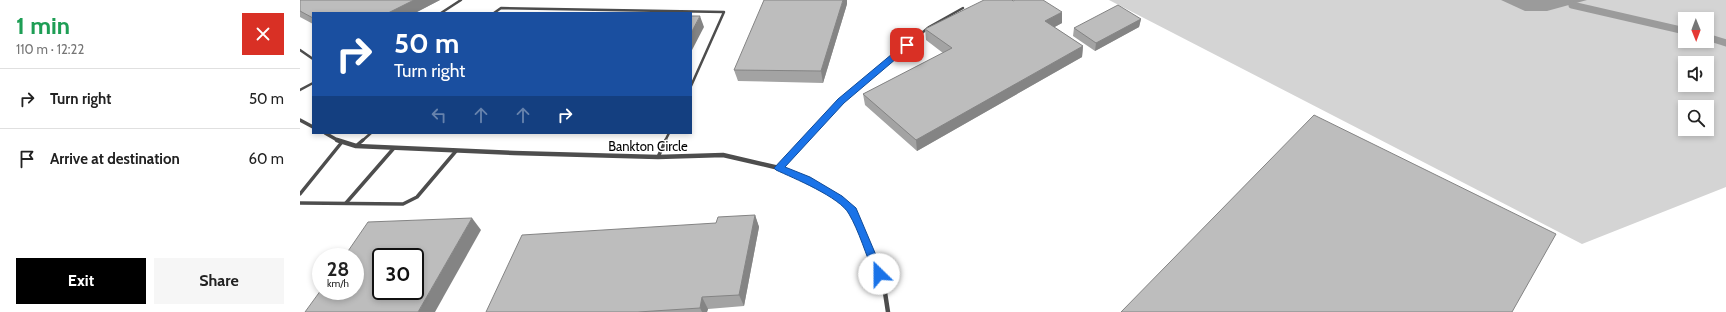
<!DOCTYPE html>
<meta charset="utf-8">
<style>
:root{--surface:#fff;--page:#f6f6f6;--text:#222;--muted:#767676;--line:#e0e0e0;--accent:#000}
body{margin:0;font-family:Cabin,sans-serif;background:var(--page);color:var(--text);height:100vh;display:flex;flex-direction:column;font-size:15px;white-space:nowrap}
*{box-sizing:border-box;margin:0}
p{font-size:13px;color:var(--muted)}
.icon{flex:none;width:22px;height:22px;fill:none;stroke:currentColor;stroke-width:2;stroke-linecap:round;stroke-linejoin:round}
.map{position:relative;flex:1;overflow:hidden}
.drawer{display:flex;flex-direction:column;background:var(--surface);width:300px}
.drawer>*{flex:none}
.top-card{position:absolute;left:12px;top:12px;width:380px;height:122px;border-radius:0px;box-shadow:0 2px 6px #0003;background:#1a4fa0;color:#fff;overflow:hidden}
.needle{width:26px;rotate:179deg}
.tools{position:absolute;left:1378px;top:12px;display:grid;gap:8px}
.tools a{display:grid;place-items:center;width:36px;height:36px;border-radius:0px;background:var(--surface);box-shadow:0 2px 6px #0003;font-size:20px}
.speed{position:absolute;left:12px;top:248px;display:flex;gap:8px;font-size:20px;font-weight:700;text-align:center}
.speed>*{display:grid;place-content:center;width:52px;height:52px;border-radius:50%;background:var(--surface);box-shadow:0 2px 6px #0003;line-height:1}
.speed small{font-size:10px;font-weight:400}
.speed .limit{border:2px solid #111;border-radius:6px;background:#fff;color:#111}
.pin{position:absolute;display:grid;place-items:center;width:34px;height:34px;color:#fff;margin:-17px;border-radius:8px;box-shadow:0 2px 6px #0006}
.me{position:absolute;width:44px;margin:-22px;rotate:337deg;stroke-linejoin:round;filter:drop-shadow(0 0 3px #0008)}
.turn{display:flex;align-items:center;gap:14px;height:84px;padding:0 16px;font-size:18px}
.turn .icon{width:52px;height:52px;stroke-width:2.5}
.turn b{display:block;font-size:28px;line-height:34px}
.lanes{display:flex;align-items:center;height:38px;padding:0 16px;background:#0003;justify-content:center;gap:20px;direction:ltr}
.lanes .off{opacity:.35}
.round{display:grid;place-items:center;flex:none;width:42px;height:42px;border-radius:0px;background:var(--page)}
.head{display:flex;align-items:center;justify-content:space-between;height:68px;padding:0 16px}
h1{font-size:24px;font-weight:700;line-height:30px;color:#1e9e55}
.action{display:flex;gap:8px;margin-top:auto;padding:8px 16px}
.action a{flex:1;height:46px;border-radius:0px;background:var(--accent);color:#fff;font-size:16px;font-weight:700;line-height:46px;text-align:center}
.action a+a{background:var(--page);color:var(--text)}
ul{padding:0;list-style:none}
li{display:flex;align-items:center;gap:12px;height:60px;padding:0 16px;border-top:1px solid var(--line)}
li div{flex:1}
li b{display:block;font-size:15px}
li em{font-style:normal}
main{display:flex;flex:1;min-height:0}
.map>svg:first-child{display:block}
</style>
<main>
<section class="drawer">
<div class="head"><div><h1>1 min</h1><p>110 m · 12:22</p></div><a class="round" style="background:#d93025;color:#fff"><svg class="icon" aria-label="close" viewBox="0 0 24 24"><path d="M6 6l12 12M18 6L6 18"/></svg></a></div>
<ul>
<li><svg class="icon" aria-label="right" viewBox="0 0 24 24"><path d="M7 20v-9h11M14 6l5 5-5 5"/></svg><div><b>Turn right</b></div><em>50 m</em></li>
<li><svg class="icon" aria-label="arrive" viewBox="0 0 24 24"><path d="M6 21V4h12l-3 4 3 4H6"/></svg><div><b>Arrive at destination</b></div><em>60 m</em></li>
</ul>
<div class="action"><a>Exit</a><a>Share</a></div>
</section>
<div class="map">
<svg width="1426" height="312" viewBox="0 0 1426 312">
<rect width="100%" height="100%" fill="#fff"/>
<!-- green -->
<path fill="#d4d4d4" fill-rule="evenodd" d="M809 0H1426V187L1282 244ZM1385 19H1407V41H1385ZM1385 63H1407V85H1385ZM1385 107H1407V129H1385Z"/>
<!-- water -->
<polygon fill="#9b9b9b" points="1201,0 1287,0 1247,11 1225,11"/>
<g fill="none" stroke-linecap="round" stroke-linejoin="round">
<!-- stream -->
<g stroke="#9b9b9b" stroke-width="7">
<polyline points="1272,5 1385,31"/>
<polyline points="1407,37 1426,43"/>
</g>
<!-- service-far1 -->
<g stroke="#4d4d4d" stroke-width="2.5">
<polyline points="141,13 161,0"/>
<polyline points="194,13 201,8 424,12 391,86"/>
<polyline points="0,50 13,59"/>
<polyline points="0,90 13,83"/>
<polyline points="62,141 71,133"/>
<polyline points="365,141 369,133"/>
<polyline points="504,141 541,101 629,27 663,8"/>
</g>
<!-- service -->
<g stroke="#4d4d4d" stroke-width="3.5">
<polyline points="56,146 63,140"/>
<polyline points="358,157 366,140"/>
<polyline points="479,168 505,140"/>
<polyline points="0,194 42,142"/>
<polyline points="0,203 103,204 117,197 156,151"/>
<polyline points="46,203 94,148"/>
</g>
<!-- minor-far1 -->
<g stroke="#4d4d4d" stroke-width="3.5">
<polyline points="0,120 13,127"/>
<polyline points="25,133 39,141"/>
</g>
<!-- minor -->
<polyline stroke="#4d4d4d" stroke-width="4.5" points="37,140 56,146 214,153 358,157 423,155 479,168 507,180 539,198 553,210 584,286 588,312"/>
</g>
<!-- wall -->
<g fill="#a3a3a3">
<polygon points="0,0 140,0 115,13 13,13 13,24 0,17"/>
<polygon points="713,1 762,23 754,27 783,46 782,57 617,151 565,105 563,94 643,53 626,40 625,29"/>
<polygon points="547,4 523,83 438,81 434,70"/>
<polygon points="841,19 839,27 795,51 773,36 774,28"/>
<polygon points="455,215 459,227 444,306 408,309 407,312 186,312 416,223"/>
</g>
<!-- shaded-wall -->
<g fill="#848484">
<polygon points="114,0 140,0 115,13 88,13"/>
<polygon points="543,0 547,0 547,4 523,83 521,71"/>
<polygon points="762,12 762,23 744,33 745,21"/>
<polygon points="400,16 404,27 391,52 391,33"/>
<polygon points="841,19 839,27 795,51 796,43"/>
<polygon points="783,46 782,57 617,151 616,140"/>
<polygon points="455,215 459,227 444,306 439,295"/>
<polygon points="172,218 181,230 135,312 118,312"/>
<polygon points="402,297 408,309 407,312 402,312 400,308"/>
</g>
<!-- building -->
<g fill="#bdbdbd" stroke="#848484" fill-rule="evenodd">
<polygon points="0,0 114,0 88,13 13,13 13,18 0,11"/>
<polygon points="464,0 543,0 521,71 434,70"/>
<polygon points="684,0 712,0 713,1 715,0 743,0 762,12 745,21 783,46 616,140 563,94 652,48 625,29"/>
<polygon points="818,5 841,19 796,43 774,28"/>
<polygon points="391,16 400,16 391,33"/>
<polygon points="1014,115 1256,234 1212,312 821,312"/>
<polygon points="455,215 439,295 402,297 400,308 338,312 186,312 222,235 416,223 418,217"/>
<path d="M172 218 118 312H5L21 290V291H55V257H44L68 222ZM81 257H115V291H81Z"/>
</g>
<!-- route -->
<path fill="#1a73e8" stroke="#114b97" d="M607 43 610 44V47L544 103 485 167 510 177 542 196 556 208 584 274 583 277 579 278 575 277 574 274C566 255 559 231 549 214 540 197 493 178 476 170L474 168 538 99 604 44Z"/>
<g text-anchor="middle" dominant-baseline="central" stroke-width="3" stroke-linejoin="round" paint-order="stroke">
<!-- street labels -->
<g font-size="13" fill="#000" stroke="#fff">
<text x="348" y="146">Bankton Circle</text>
</g>
</g>
</svg>
<div class="tools">
<a><svg class="needle" viewBox="-14 -14 28 28"><path d="M0-13l5 13h-10z" fill="#e53935"/><path d="M0 13l5-13h-10z" fill="#767676"/></svg></a>
<a><svg class="icon" aria-label="sound" viewBox="0 0 24 24"><path d="M4 9h4l5-4v14l-5-4H4zM17 9q2 3 0 6"/></svg></a>
<a><svg class="icon" aria-label="search" viewBox="0 0 24 24"><circle cx="10" cy="10" r="6"/><path d="M15 15l6 6"/></svg></a>
</div>
<div class="speed"><div>28<small>km/h</small></div><div class="limit">30</div></div>
<div class="pin" style="left:607px;top:45px;background:#d93025"><svg class="icon" aria-label="arrive" viewBox="0 0 24 24"><path d="M6 21V4h12l-3 4 3 4H6"/></svg></div>
<svg class="me" style="left:579px;top:274px" viewBox="-20 -20 40 40"><circle r="19" fill="#fff"/><path d="M0-13L10 11 0 6-10 11z" fill="#1a73e8"/></svg>
<div class="top-card">
<div class="turn"><svg class="icon" aria-label="right" viewBox="0 0 24 24"><path d="M7 20v-9h11M14 6l5 5-5 5"/></svg><div><b>50 m</b>Turn right</div></div>
<div class="lanes"><svg class="icon off" aria-label="left" viewBox="0 0 24 24"><path d="M17 20v-9H6M10 6l-5 5 5 5"/></svg><svg class="icon off" aria-label="ahead" viewBox="0 0 24 24"><path d="M12 20V5M6 11l6-6 6 6"/></svg><svg class="icon off" aria-label="ahead" viewBox="0 0 24 24"><path d="M12 20V5M6 11l6-6 6 6"/></svg><svg class="icon" aria-label="right" viewBox="0 0 24 24"><path d="M7 20v-9h11M14 6l5 5-5 5"/></svg></div>
</div>
</div>
</main>
